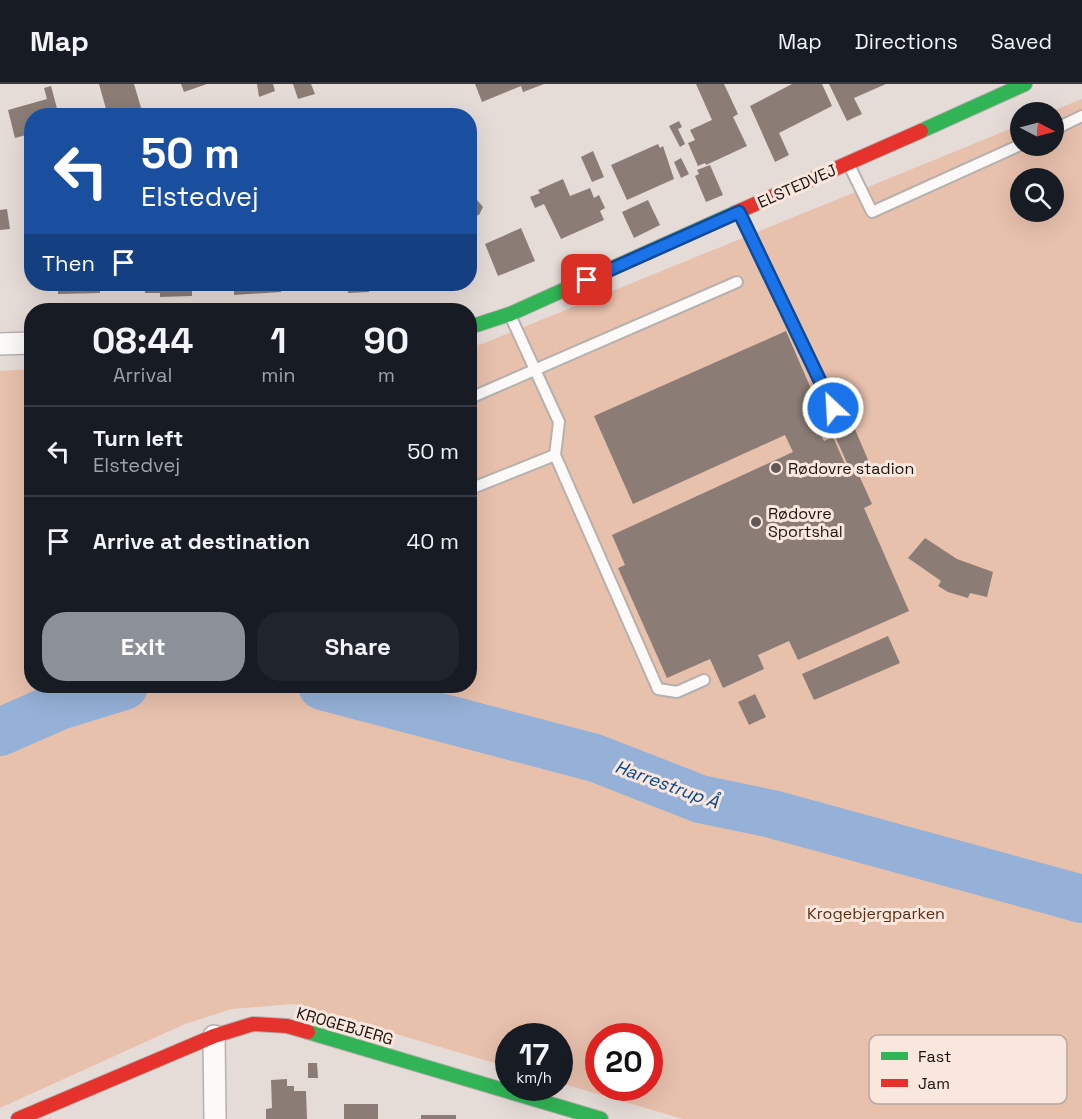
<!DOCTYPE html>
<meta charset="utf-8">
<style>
:root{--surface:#171b24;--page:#20242c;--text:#f1f3f6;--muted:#9ea1a6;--line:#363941;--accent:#8c9099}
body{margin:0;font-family:"Space Grotesk",sans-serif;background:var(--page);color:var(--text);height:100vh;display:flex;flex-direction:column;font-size:22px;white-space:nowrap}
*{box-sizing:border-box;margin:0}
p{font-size:20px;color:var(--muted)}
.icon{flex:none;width:33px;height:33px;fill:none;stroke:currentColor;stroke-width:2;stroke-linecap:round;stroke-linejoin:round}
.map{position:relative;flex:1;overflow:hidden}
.panel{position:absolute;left:24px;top:219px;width:453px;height:390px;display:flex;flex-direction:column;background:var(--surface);border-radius:24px;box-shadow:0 6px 24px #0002}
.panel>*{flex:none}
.banner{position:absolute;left:24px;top:24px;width:453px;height:183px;border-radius:24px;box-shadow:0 6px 24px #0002;background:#1a4fa0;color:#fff;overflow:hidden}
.needle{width:39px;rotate:96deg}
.controls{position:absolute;left:1010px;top:18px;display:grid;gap:12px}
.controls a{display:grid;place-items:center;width:54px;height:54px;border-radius:50%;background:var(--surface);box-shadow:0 6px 24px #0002;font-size:30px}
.speed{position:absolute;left:495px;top:939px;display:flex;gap:12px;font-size:30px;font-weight:700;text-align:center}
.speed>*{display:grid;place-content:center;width:78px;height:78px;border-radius:50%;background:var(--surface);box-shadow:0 6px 24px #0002;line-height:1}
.speed small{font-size:15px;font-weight:400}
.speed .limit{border:9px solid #d22;background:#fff;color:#111}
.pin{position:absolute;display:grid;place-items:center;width:51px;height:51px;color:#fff;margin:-26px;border-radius:12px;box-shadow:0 3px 9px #0006}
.me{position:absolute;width:66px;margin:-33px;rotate:335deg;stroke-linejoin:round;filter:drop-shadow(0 0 4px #0008)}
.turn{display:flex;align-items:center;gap:21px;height:126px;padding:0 18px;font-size:27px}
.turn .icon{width:78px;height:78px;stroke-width:2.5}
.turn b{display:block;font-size:42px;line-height:51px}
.then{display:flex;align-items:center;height:57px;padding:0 18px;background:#0003;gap:12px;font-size:22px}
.eta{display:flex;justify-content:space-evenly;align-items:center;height:102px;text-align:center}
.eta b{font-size:36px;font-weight:700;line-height:42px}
.action{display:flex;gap:12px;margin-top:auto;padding:12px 18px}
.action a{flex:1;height:69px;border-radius:24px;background:var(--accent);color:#fff;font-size:24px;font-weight:700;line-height:69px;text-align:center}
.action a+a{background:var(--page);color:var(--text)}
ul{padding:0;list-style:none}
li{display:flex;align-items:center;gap:18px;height:90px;padding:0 18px;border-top:2px solid var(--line)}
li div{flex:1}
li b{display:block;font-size:22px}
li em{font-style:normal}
header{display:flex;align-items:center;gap:36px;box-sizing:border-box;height:84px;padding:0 30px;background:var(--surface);border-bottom:2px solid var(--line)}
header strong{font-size:28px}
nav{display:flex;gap:33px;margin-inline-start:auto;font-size:21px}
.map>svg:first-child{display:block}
</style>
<header>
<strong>Map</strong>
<nav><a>Map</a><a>Directions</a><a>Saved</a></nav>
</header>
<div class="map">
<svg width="1082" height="1035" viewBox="0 0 1082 1035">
<rect width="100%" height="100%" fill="#e6dcd7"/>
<!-- green -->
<path fill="#e8c1ad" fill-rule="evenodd" d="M1082 15V1035H683L560 999V952H508V983L294 920 232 925 185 940 0 1024V287L31 285 32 602H470V262L482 260 1020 41V62H1053V28H1050ZM1020 94H1053V128H1020ZM598 952H650V1004H598Z"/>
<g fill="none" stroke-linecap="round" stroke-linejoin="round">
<!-- river -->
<g stroke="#95b1d7" stroke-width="48">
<polyline points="322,602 595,674 700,715 772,730 1082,815"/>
<polyline points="0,648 59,622 124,602"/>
</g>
</g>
<!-- building -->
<g fill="#8b7d76">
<polygon points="99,0 134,0 142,27 125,32 108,32"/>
<polygon points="181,0 207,0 184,8"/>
<polygon points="257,0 273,0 275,7 259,13"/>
<polygon points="293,0 311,0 315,10 298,15"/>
<polygon points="475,0 544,0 523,8 521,2 482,18"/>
<polygon points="696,0 724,0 738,30 733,33 747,62 706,81 705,79 698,82 688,59 695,56 690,46 712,36"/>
<polygon points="792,0 822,0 832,22 779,49 789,71 775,78 750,22"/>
<polygon points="829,0 886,0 854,14 862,30 847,37"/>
<polygon points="51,2 59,32 32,32 31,71 26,51 15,54 8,26 47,15 44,4"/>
<polygon points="679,37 682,43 678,45 685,60 680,63 669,42"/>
<polygon points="658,60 660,64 663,62 674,95 627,116 611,81"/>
<polygon points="593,67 604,93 592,98 581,73"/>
<polygon points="681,74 689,90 681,94 674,78"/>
<polygon points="710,81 723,111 706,118 695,92 699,90 697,86"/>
<polygon points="563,95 570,112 590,104 594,114 599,111 605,124 600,127 604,136 561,155 544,120 535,124 530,113 540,109 538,106"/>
<polygon points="477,116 483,123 479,131 471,132 470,117"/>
<polygon points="648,116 660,141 634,154 622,128"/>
<polygon points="7,125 10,145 0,146 0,126"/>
<polygon points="521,144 535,177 498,192 485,160"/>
<polygon points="44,200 100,200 100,209 58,210 58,205 44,205"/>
<polygon points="144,200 196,200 196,203 192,203 192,212 160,213 160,209 145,209"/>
<polygon points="215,200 280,200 281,208 234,211 234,206 215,207"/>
<polygon points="314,200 369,200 369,208 348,209 349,202 314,202"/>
<polygon points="407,200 437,200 437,201 408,204"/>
<polygon points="786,247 825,337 816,341 824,357 833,353 845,380 847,379 829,339 849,331 871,383 858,389 872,420 864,424 909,527 798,576 789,557 758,571 764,585 723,604 710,575 667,594 618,484 625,481 612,451 793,368 785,351 633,420 594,332"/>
<polygon points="925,454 957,475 993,488 987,513 970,509 968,514 948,508 938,502 941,497 908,474"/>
<polygon points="888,552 900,579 814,616 802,590"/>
<polygon points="755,610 766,633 749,641 738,618"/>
<polygon points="308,979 317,979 318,994 308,994"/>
<polygon points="287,995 287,1002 294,1002 294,1007 306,1007 307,1035 266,1035 266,1025 272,1024 271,996"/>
<rect x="344" y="1020" width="34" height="15"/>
<rect x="421" y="1031" width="35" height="4"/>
</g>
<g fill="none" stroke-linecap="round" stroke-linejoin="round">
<defs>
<g id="lane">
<polyline points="1053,46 1082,32"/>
<polyline points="849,81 872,128 1020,61"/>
<polyline points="740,129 833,324"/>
<polyline points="510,231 559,338 555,371 658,605 677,608 704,596"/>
<polyline points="470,314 737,198"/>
<polyline points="470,405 555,371"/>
</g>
<g id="street">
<polyline points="0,260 32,259"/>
<polyline points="214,952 215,1035"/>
</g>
<g id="fast">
<polyline points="921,47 1025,0"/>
<polyline points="470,243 510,230 735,129"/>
<polyline points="308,948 601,1035"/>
</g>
<g id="jam">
<polyline points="735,129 921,47"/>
<polyline points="18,1035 214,952 253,940 287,942 308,948"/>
</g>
</defs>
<!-- lane casing -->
<use href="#lane" stroke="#b7b0ac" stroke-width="14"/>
<!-- street casing -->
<use href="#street" stroke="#b7b0ac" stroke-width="24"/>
<!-- fast casing -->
<use href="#fast" stroke="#b7b0ac" stroke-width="16"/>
<!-- jam casing -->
<use href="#jam" stroke="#b7b0ac" stroke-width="16"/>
<!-- lane -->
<use href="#lane" stroke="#fbfaf9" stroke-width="10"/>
<!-- street -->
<use href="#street" stroke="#fbfaf9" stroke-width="21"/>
<!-- fast -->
<use href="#fast" stroke="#30b455" stroke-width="14"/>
<!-- jam -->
<use href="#jam" stroke="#e5322d" stroke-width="14"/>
</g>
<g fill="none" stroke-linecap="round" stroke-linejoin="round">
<defs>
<polyline id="route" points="587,196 739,128 833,324"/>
</defs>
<!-- route casing -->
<use href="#route" stroke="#114b97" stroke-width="15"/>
<!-- route -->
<use href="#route" stroke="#1a73e8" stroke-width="10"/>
</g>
<!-- markers -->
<g fill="#615956" stroke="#f9e7de" stroke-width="2">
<circle cx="776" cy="384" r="6"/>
<circle cx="756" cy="438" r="6"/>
</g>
<g text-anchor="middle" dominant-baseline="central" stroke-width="6" stroke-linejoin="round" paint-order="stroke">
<!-- street labels -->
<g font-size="16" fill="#191310" stroke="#f9e7de">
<text transform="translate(797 102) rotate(-24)">ELSTEDVEJ</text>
<text transform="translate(345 942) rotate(16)">KROGEBJERG</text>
</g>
<!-- poi labels -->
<g font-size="16" fill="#191310" stroke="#f9e7de" text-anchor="start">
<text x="788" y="384">Rødovre stadion</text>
<text x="768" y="429">Rødovre<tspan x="768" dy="18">Sportshal</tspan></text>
</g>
<!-- park labels -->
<g font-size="16" fill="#5b2e14" stroke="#f9e7de">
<text x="876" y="829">Krogebjergparken</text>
</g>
<!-- water labels -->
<g font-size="18" font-style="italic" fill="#064589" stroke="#f9e7de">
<text transform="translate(667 700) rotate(20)">Harrestrup Å</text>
</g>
</g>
<!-- legend -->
<rect x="869" y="951" width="198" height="69" rx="9" fill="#f9e7de" stroke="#b6a7a0" stroke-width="1.5"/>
<rect x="881" y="968" width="27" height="8" fill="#30b455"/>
<rect x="881" y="995" width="27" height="8" fill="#e5322d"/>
<g font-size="16" fill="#191310">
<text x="918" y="978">Fast</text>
<text x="918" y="1005">Jam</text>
</g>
</svg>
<div class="controls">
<a><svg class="needle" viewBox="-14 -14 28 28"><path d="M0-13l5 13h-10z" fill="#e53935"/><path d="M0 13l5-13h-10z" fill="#9ea1a6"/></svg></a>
<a><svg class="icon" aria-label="search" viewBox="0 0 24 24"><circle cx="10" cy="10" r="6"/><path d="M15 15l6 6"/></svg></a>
</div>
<div class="speed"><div>17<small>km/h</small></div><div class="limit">20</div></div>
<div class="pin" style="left:587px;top:196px;background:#d93025"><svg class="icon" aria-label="arrive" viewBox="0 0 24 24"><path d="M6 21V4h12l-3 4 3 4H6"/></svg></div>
<svg class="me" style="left:833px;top:324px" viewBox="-20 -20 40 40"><circle r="17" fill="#1a73e8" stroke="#fff" stroke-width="3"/><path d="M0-11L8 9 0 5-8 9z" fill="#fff"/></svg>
<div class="banner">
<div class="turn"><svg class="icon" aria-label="left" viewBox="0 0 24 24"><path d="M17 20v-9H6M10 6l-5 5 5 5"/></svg><div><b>50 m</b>Elstedvej</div></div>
<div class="then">Then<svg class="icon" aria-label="arrive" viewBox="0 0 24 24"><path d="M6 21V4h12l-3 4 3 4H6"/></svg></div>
</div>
<section class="panel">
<div class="eta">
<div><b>08:44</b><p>Arrival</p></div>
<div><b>1</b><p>min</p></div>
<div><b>90</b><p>m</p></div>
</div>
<ul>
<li><svg class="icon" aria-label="left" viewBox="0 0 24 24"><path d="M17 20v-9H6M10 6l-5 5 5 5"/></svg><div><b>Turn left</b><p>Elstedvej</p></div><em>50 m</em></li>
<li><svg class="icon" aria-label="arrive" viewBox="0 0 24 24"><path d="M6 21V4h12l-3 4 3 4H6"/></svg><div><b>Arrive at destination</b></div><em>40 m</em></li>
</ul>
<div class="action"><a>Exit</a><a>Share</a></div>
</section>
</div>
